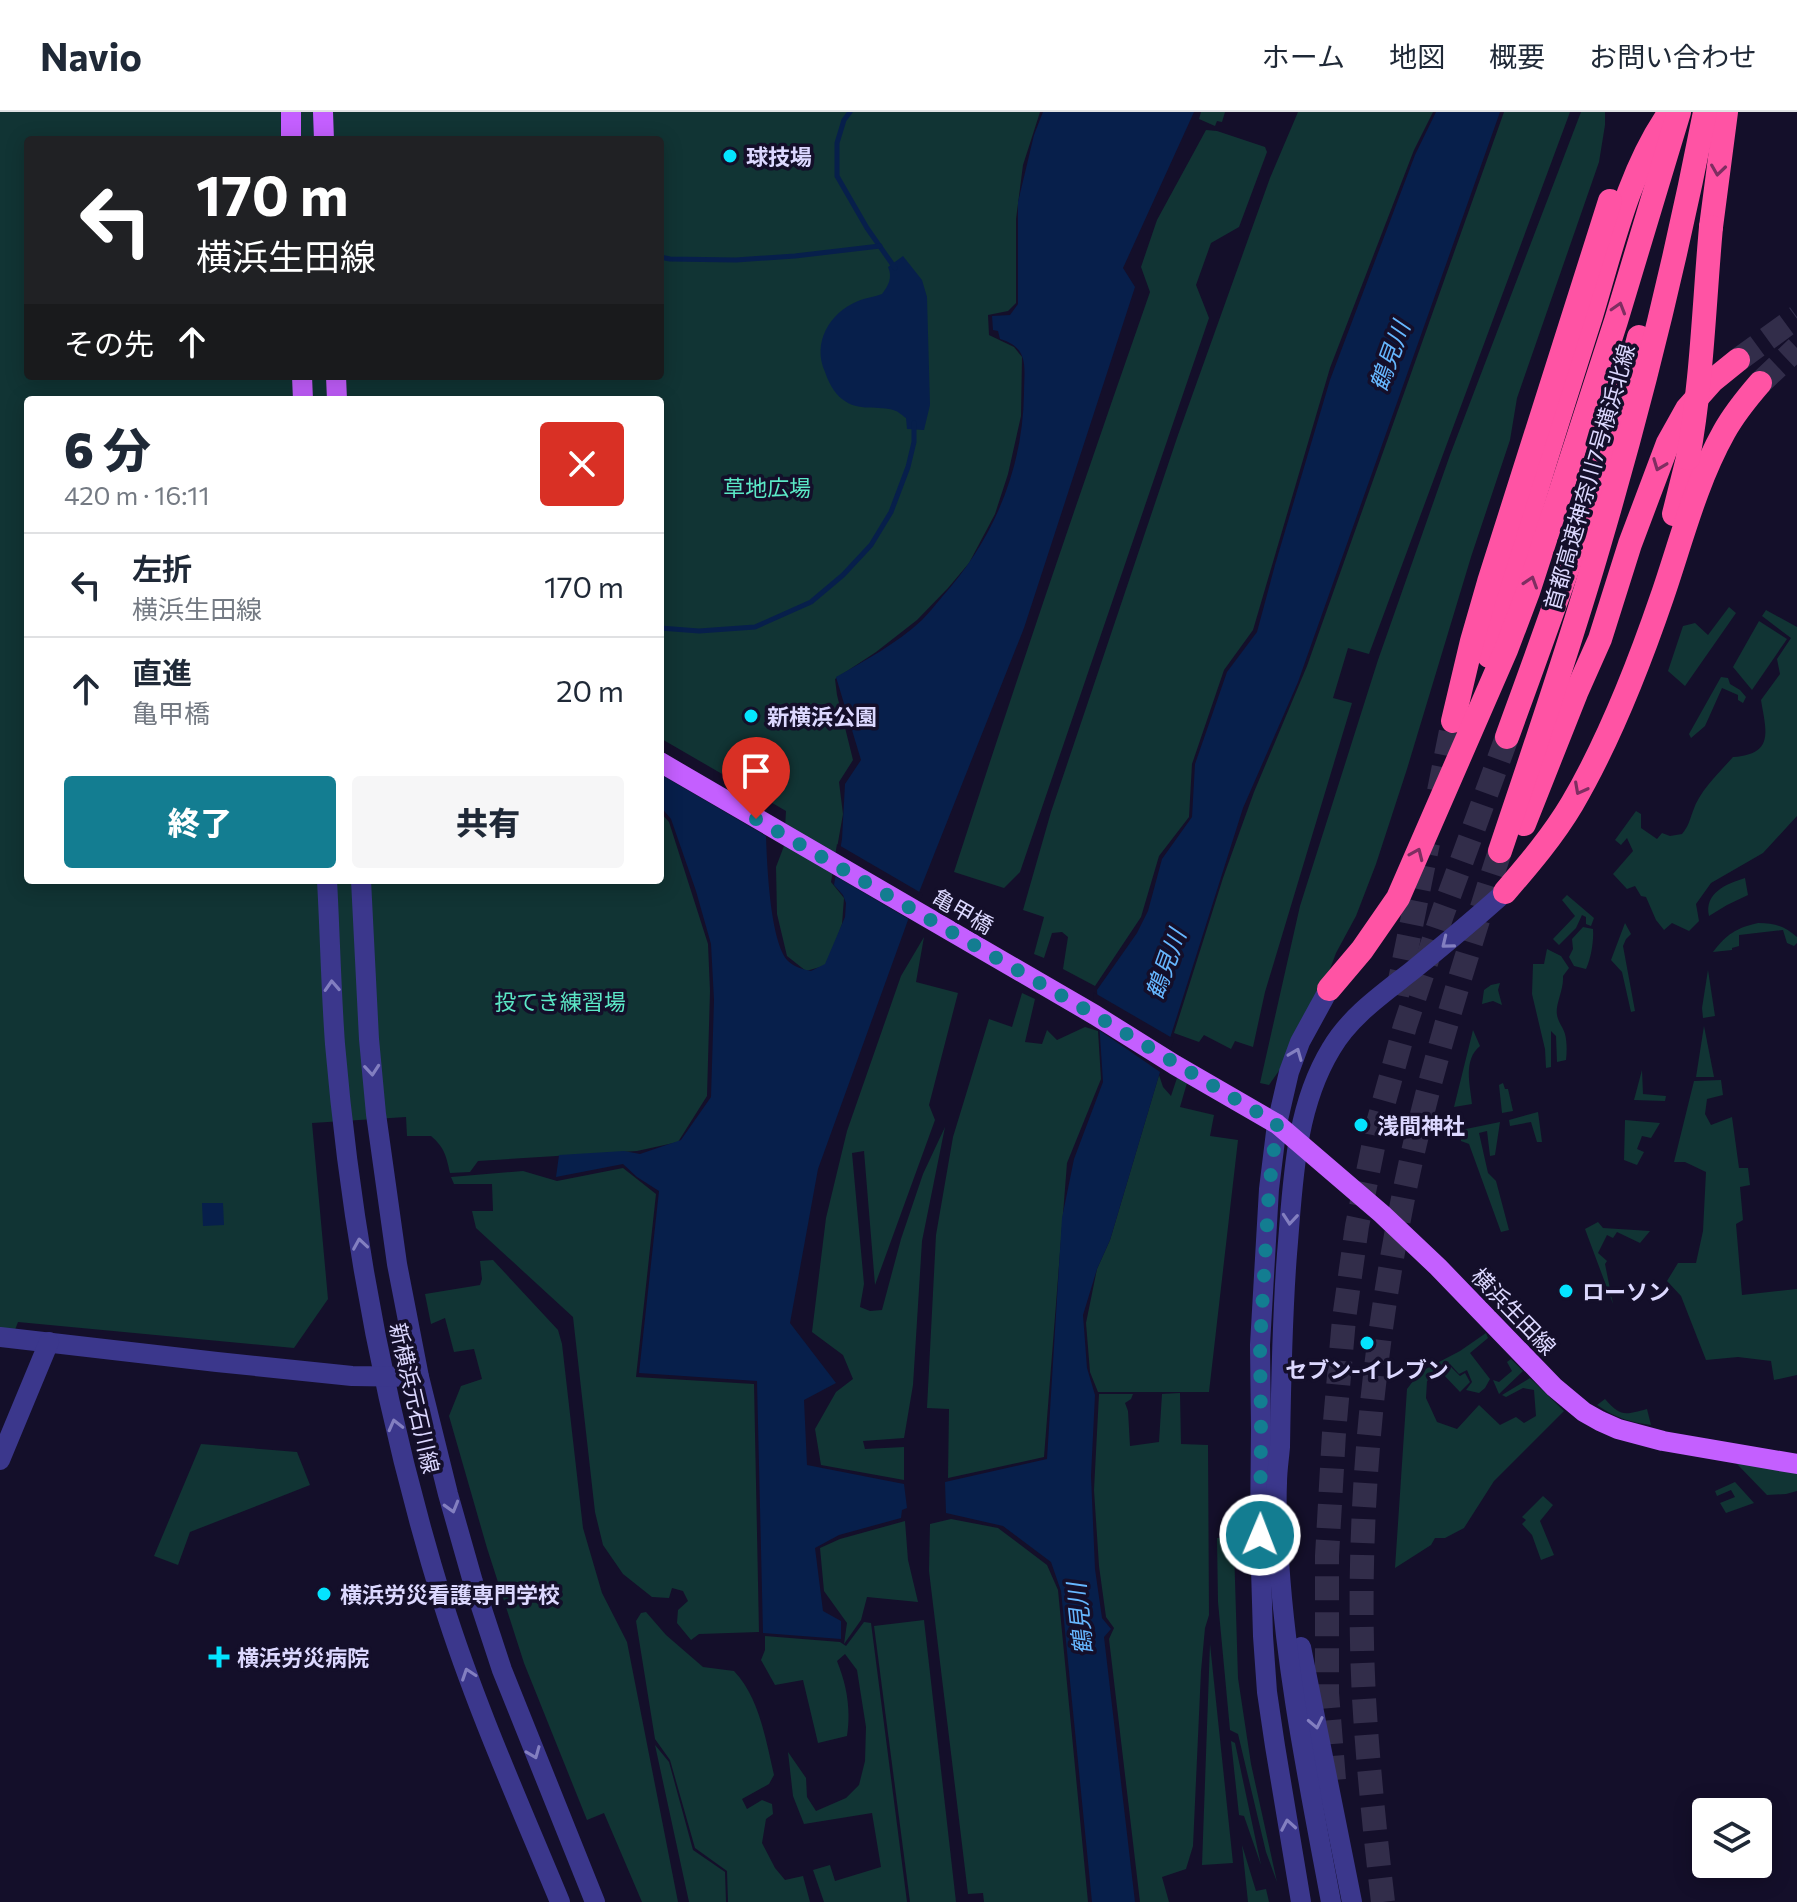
<!DOCTYPE html>
<html lang="ja">
<meta charset="utf-8">
<style>
:root{--surface:#fff;--page:#f6f6f7;--text:#1f2937;--muted:#747a83;--line:#e0e1e3;--accent:#137d91}
body{margin:0;font-family:Commissioner,"Noto Sans JP",sans-serif;background:var(--page);color:var(--text);height:100vh;display:flex;flex-direction:column;font-size:30px;white-space:nowrap}
*{box-sizing:border-box;margin:0}
p{font-size:26px;color:var(--muted)}
.icon{flex:none;width:44px;height:44px;fill:none;stroke:currentColor;stroke-width:2;stroke-linecap:round;stroke-linejoin:round}
.map{position:relative;flex:1;overflow:hidden}
.details{position:absolute;left:24px;top:284px;width:640px;height:488px;display:flex;flex-direction:column;background:var(--surface);border-radius:8px;box-shadow:0 4px 20px #0003}
.details>*{flex:none}
.top-card{position:absolute;left:24px;top:24px;width:640px;height:244px;border-radius:8px;box-shadow:0 4px 20px #0003;background:#202124;color:#fff;overflow:hidden}
.fabs{position:absolute;left:1692px;top:1686px;display:grid;gap:16px}
.fabs a{display:grid;place-items:center;width:80px;height:80px;border-radius:8px;background:var(--surface);box-shadow:0 4px 20px #0003;font-size:40px}
.pin{position:absolute;display:grid;place-items:center;width:68px;height:68px;color:#fff;margin:-82px -34px;border-radius:50% 50% 50% 0;rotate:-45deg;box-shadow:0 0 8px #0007}
.pin .icon{rotate:45deg}
.me{position:absolute;width:88px;margin:-44px;rotate:1deg;stroke-linejoin:round;filter:drop-shadow(0 0 6px #0008)}
.turn{display:flex;align-items:center;gap:28px;height:168px;padding:0 40px;font-size:36px}
.turn .icon{width:104px;height:104px;stroke-width:2.5}
.turn b{display:block;font-size:56px;line-height:68px}
.then{display:flex;align-items:center;height:76px;padding:0 40px;background:#0003;gap:16px;font-size:30px}
.round{display:grid;place-items:center;flex:none;width:84px;height:84px;border-radius:8px;background:var(--page)}
.summary{display:flex;align-items:center;justify-content:space-between;height:136px;padding:0 40px}
h1{font-size:48px;font-weight:800;line-height:60px}
.cta{display:flex;gap:16px;margin-top:auto;padding:16px 40px}
.cta a{flex:1;height:92px;border-radius:8px;background:var(--accent);color:#fff;font-size:32px;font-weight:800;line-height:92px;text-align:center}
.cta a+a{background:var(--page);color:var(--text)}
ul{padding:0;list-style:none}
li{display:flex;align-items:center;gap:24px;height:104px;padding:0 40px;border-top:2px solid var(--line)}
li div{flex:1}
li b{display:block;font-size:30px}
li em{font-style:normal}
header{display:flex;align-items:center;gap:48px;box-sizing:border-box;height:112px;padding:0 40px;background:var(--surface);border-bottom:2px solid var(--line)}
header strong{font-size:38px}
nav{display:flex;gap:44px;margin-inline-start:auto;font-size:28px}
.map>svg:first-child{display:block}
</style>
<header>
<strong>Navio</strong>
<nav><a>ホーム</a><a>地図</a><a>概要</a><a>お問い合わせ</a></nav>
</header>
<div class="map">
<svg width="1797" height="1790" viewBox="0 0 1797 1790">
<rect width="100%" height="100%" fill="#140f2a"/>
<!-- green -->
<g fill="#113434" fill-rule="evenodd">
<path d="M0 0H1040L1023 53 1016 107V191L1008 199 988 203 989 223 1014 235 1022 245 1021 304 1008 362 995 402 969 451 948 476 917 508 876 540 835 567 837 583 853 648 839 670 843 702 831 770 844 786 842 812 827 853 806 859 787 844 777 802 776 755 784 734 786 699 660 626V288H28V768H660V700L669 710 708 832 710 879 707 984 678 1030 637 1039 478 1049 470 1060 450 1061C446 1044 445 1036 431 1024H407L406 1005 312 1011 328 1187 294 1236 18 1210 15 1218 0 1217ZM28 28H660V264H28Z"/>
<polygon points="1201,0 1225,0 1222,10 1217,9 1215,14 1199,7"/>
<polygon points="1298,0 1433,0 1414,38 1330,256 1253,518 1224,558 1192,652 1189,705 1159,744 1141,805 1095,874 1063,857 1068,825 1062,820 1052,821 1044,846 1034,842 1044,805 1023,798 1051,700 1178,323 1270,66"/>
<polygon points="1504,0 1570,0 1369,542 1348,536 1333,586 1352,591 1265,880 1253,935 1235,929 1231,937 1204,923 1199,930 1174,921 1223,766 1254,680 1307,554"/>
<polygon points="1581,0 1605,0 1605,13 1599,50 1517,286 1510,328 1471,445 1407,657 1376,752 1356,804 1336,841 1326,868 1288,946 1269,973 1260,971 1300,794 1378,548 1450,343"/>
<path d="M1206 18 1217 19 1265 35 1267 40 1239 115 1211 131 1196 173 1209 206 1020 760 1004 776 954 760C1017 565 1083 372 1150 180L1141 155 1157 108Z"/>
<polygon points="1729,495 1736,501 1685,574 1668,559 1683,514 1695,511 1708,523"/>
<path d="M1766 498 1797 515V704L1763 741 1711 771 1696 792 1699 809 1689 819 1672 811 1664 818 1656 808 1646 785 1641 784 1635 774 1627 777 1613 762 1633 739 1627 726 1621 733 1615 728 1636 699 1641 702V716L1657 727 1662 721 1670 724 1682 722C1689 713 1689 710 1693 699 1700 678 1719 661 1733 645 1775 642 1766 619 1761 588L1780 562 1777 547 1791 526 1762 504Z"/>
<polygon points="1759,509 1787,527 1752,578 1733,555"/>
<polygon points="1721,565 1728,566 1730,572 1740,578 1746,585 1743,591 1738,588 1738,583 1722,576 1705,614 1691,626 1689,622"/>
<path d="M1745 766 1748 783 1727 793 1709 804C1704 781 1726 772 1745 766Z"/>
<polygon points="1567,783 1594,806 1591,814 1586,812 1586,805 1582,803 1576,816 1559,833 1553,827 1575,804 1562,788"/>
<polygon points="1625,811 1631,822 1626,827 1623,834 1635,899 1631,900 1622,860 1611,848"/>
<path d="M1758 811C1775 811 1784 814 1797 825V831L1794 834 1787 831 1783 818 1739 823V834L1732 836V838L1713 840C1727 822 1736 816 1758 811Z"/>
<path d="M1583 815 1593 817C1594 828 1591 847 1586 857L1574 854 1569 845 1573 837 1572 827Z"/>
<polygon points="924,825 916,870 958,881 929,993 935,1008 875,1173 864,1039 852,1041 864,1172 860,1195 870,1199 882,1198 901,1127 923,1062 945,1015 922,1129 913,1273 904,1326 863,1329 865,1337 904,1335 904,1368 821,1353 815,1317 836,1280 853,1267 843,1243 812,1220 826,1106 847,1019 901,864"/>
<path d="M1547 837 1561 844 1569 856 1563 864C1564 878 1555 892 1557 903 1558 910 1563 915 1565 922 1567 930 1567 939 1566 948L1557 950 1556 924 1551 919V955L1546 956 1545 937 1532 882 1533 852H1544Z"/>
<polygon points="1708,858 1715,904 1703,906 1702,896"/>
<polygon points="1500,871 1498,878 1502,893 1493,889 1482,892 1484,878 1491,873"/>
<polygon points="1022,881 1035,887 1025,930 1042,932 1047,918 1057,928 1085,915 1098,919 1101,967 1067,1051 1044,1345 948,1366 949,1297 927,1296 936,1123 953,1025 989,907 1012,915"/>
<polygon points="1704,914 1714,965 1696,965"/>
<path d="M1473 918 1480 934C1463 948 1470 972 1472 992L1454 995Z"/>
<polygon points="1642,958 1643,982 1666,984 1665,989 1634,988"/>
<polygon points="1179,960 1189,964 1180,995 1214,1003 1210,1024 1238,1028 1209,1280 1098,1280 1090,1260 1086,1211 1097,1157 1110,1128 1159,963 1163,975 1171,984"/>
<polygon points="1721,968 1723,983 1707,987 1705,1002 1711,1013 1732,1005 1739,1056 1748,1056 1750,1073 1740,1075 1743,1108 1736,1112 1742,1183 1797,1177 1797,1263 1774,1268 1771,1249 1738,1245 1706,1248 1681,1184 1667,1169 1678,1151 1696,1151 1703,1119 1706,1060 1685,1050 1674,1050 1694,969"/>
<polygon points="1503,971 1505,977 1508,977 1513,999 1502,1001 1499,973"/>
<polygon points="1538,1000 1542,1030 1537,1030 1531,1010 1510,1014 1509,1008"/>
<polygon points="1625,1008 1660,1011 1651,1026 1642,1024 1637,1037 1644,1040 1637,1053 1624,1048"/>
<polygon points="1500,1010 1495,1043 1490,1044 1487,1019 1479,1021 1488,1061 1496,1069 1509,1118 1501,1120 1469,1032 1461,1029 1461,1018"/>
<polygon points="623,1056 656,1082 636,1265 754,1272 759,1520 699,1522 691,1528 677,1511 678,1498 688,1489 683,1479 672,1476 669,1486 652,1485 623,1462 603,1433 595,1400 573,1205 476,1116 472,1099 493,1099 492,1072 454,1072 451,1065 523,1059 557,1069"/>
<polygon points="1598,1110 1603,1116 1650,1119 1640,1131 1617,1120 1613,1126 1607,1123 1598,1141 1607,1149 1605,1152 1613,1192 1585,1117"/>
<polygon points="493,1148 558,1218 562,1232 583,1416 602,1481 627,1530 678,1790 642,1790 604,1701 587,1708 524,1551 487,1436 449,1304 461,1274 482,1267 474,1237 454,1240 445,1206 431,1212 425,1182 480,1173 482,1167 480,1149"/>
<polygon points="1486,1221 1488,1226 1470,1241 1490,1267 1485,1276 1479,1281 1466,1278 1472,1270 1467,1258 1459,1262 1450,1252 1427,1269 1426,1286 1437,1310 1457,1317 1479,1293 1500,1313 1516,1305 1524,1311 1536,1304 1534,1278 1523,1276 1506,1285 1502,1283 1530,1266 1564,1299 1494,1369 1464,1416 1445,1426 1435,1426 1431,1433 1395,1456 1407,1277 1420,1260 1460,1239"/>
<polygon points="1511,1247 1523,1259 1499,1282 1493,1268 1499,1270 1512,1259 1507,1250"/>
<polygon points="1451,1255 1460,1264 1465,1261 1470,1270 1460,1280 1442,1261"/>
<polygon points="1180,1281 1181,1332 1208,1333 1209,1503 1205,1516 1201,1559 1193,1734 1186,1757 1162,1765 1169,1790 1140,1790 1109,1527 1114,1516 1106,1505 1099,1454 1094,1378 1099,1282 1133,1282 1131,1287 1125,1291 1128,1299 1130,1334 1159,1330 1162,1282"/>
<path d="M1605 1287C1621 1305 1624 1303 1647 1297L1651 1313C1629 1310 1616 1306 1597 1293Z"/>
<polygon points="201,1332 297,1340 310,1373 190,1420 178,1453 154,1444"/>
<polygon points="1735,1350 1797,1360 1797,1379 1786,1382 1767,1383"/>
<polygon points="1735,1370 1754,1391 1726,1401 1720,1391 1735,1385 1731,1378 1717,1384 1715,1379"/>
<polygon points="1543,1384 1553,1393 1540,1409 1554,1443 1541,1448 1532,1423 1522,1412 1526,1408 1522,1405"/>
<polygon points="951,1407 998,1416 1047,1453 1058,1478 1088,1790 984,1790 983,1781 968,1782 929,1459 930,1412"/>
<polygon points="905,1409 908,1448 918,1490 867,1485 861,1508 844,1532 847,1511 824,1479 820,1436 840,1427"/>
<polygon points="1217,1426 1237,1426 1234,1436 1238,1566 1251,1652 1277,1770 1266,1740 1238,1622 1230,1618 1218,1490"/>
<path d="M646 1500 666 1523 703 1555 734 1559C759 1585 766 1628 774 1663L769 1672 742 1687 747 1697 762 1688 772 1692 773 1702 766 1707 762 1731 775 1756 785 1768 803 1764 810 1790H728L727 1759 695 1736 670 1648 655 1627 636 1509 641 1501Z"/>
<polygon points="924,1508 956,1790 910,1790 874,1514"/>
<path d="M864 1510 871 1511 907 1790H824L813 1758 830 1753 835 1769 881 1755 872 1701 804 1712 793 1684 788 1640 806 1666 807 1685 816 1699 846 1686 859 1673 865 1649 866 1615 857 1558 845 1542 837 1549C847 1574 851 1597 847 1624L818 1631 803 1568 775 1573 761 1548 765 1538V1524L840 1530 846 1534Z"/>
<polygon points="1210,1532 1233,1751 1202,1753"/>
<polygon points="1231,1629 1235,1631 1261,1753 1244,1704 1239,1703"/>
<polygon points="655,1633 669,1650 693,1738 725,1760 726,1790 689,1790"/>
<polygon points="1242,1733 1256,1779 1266,1777 1269,1790 1248,1790"/>
</g>
<!-- water -->
<g fill="#071f4b">
<path d="M1043 0H1194L1123 156 1135 175 1024 516 908 808 818 1057 790 1211 836 1271 804 1288 807 1353 904 1372 907 1396 902 1398 901 1406 839 1423 815 1436 823 1499 841 1509V1527L763 1521 757 1269 639 1261 659 1079 637 1065 623 1052 556 1065 559 1043 624 1039 640 1042 681 1028 711 985 714 888 711 832 696 779 671 707 660 694V662L766 724C767 751 770 830 788 849 794 855 802 857 811 859L825 852 845 805 846 791 843 783 834 773 842 727 845 672 861 648 836 565C866 548 896 532 922 508 929 501 935 493 942 485 993 428 1023 358 1024 281 1024 255 1030 236 1000 227L998 219 993 218 992 204 1010 203 1018 192V90L1034 23Z"/>
<polygon points="1436,0 1500,0 1298,570 1243,696 1171,923 1110,1128 1097,1157 1083,1203 1087,1256 1095,1283 1091,1364 1095,1457 1102,1506 1111,1517 1104,1525 1135,1790 1092,1790 1061,1479 1051,1450 1003,1414 946,1401 945,1370 1047,1347 1062,1106 1074,1047 1103,970 1097,878 1137,821 1148,799 1162,747 1192,705 1195,652 1227,560 1257,520 1275,453 1330,268 1415,43"/>
<path d="M903 144 922 168 927 185 930 293 924 318 907 317 906 306C904 305 899 300 896 299 878 292 859 301 842 287 834 281 828 269 825 260 812 231 829 201 858 189 865 186 874 185 882 182 888 174 893 166 888 155Z"/>
<polygon points="202,1091 223,1091 224,1113 203,1114"/>
</g>
<!-- pier -->
<g fill="#140f2a">
<polygon points="837,732 923,782 912,809 832,762"/>
<polygon points="1093,880 1174,927 1163,962 1096,916"/>
</g>
<g fill="none" stroke-linecap="round" stroke-linejoin="round">
<!-- stream -->
<g stroke="#071f4b" stroke-width="5">
<polyline points="850,0 844,8 837,31 837,64 867,116 895,156"/>
<polyline points="660,145 670,147 736,148 795,144 880,134"/>
<polyline points="660,516 699,519 755,515 811,490 843,463 871,433 891,400 908,355 914,330 914,311"/>
</g>
<!-- highway-tunnel -->
<g stroke="#322d4a" stroke-width="24" stroke-dasharray="24 12" stroke-linecap="butt">
<polyline points="1738,248 1797,205"/>
<polyline points="1760,271 1797,236"/>
<polyline points="1439,679 1453,609"/>
<polyline points="1397,883 1428,731"/>
<polyline points="1334,1668 1327,1581 1327,1444 1334,1321 1344,1207 1357,1114 1378,1011 1405,914 1442,803 1507,625"/>
<path d="M1383 1790C1375 1722 1368 1654 1364 1586 1356 1434 1368 1278 1395 1129 1418 996 1459 867 1500 739"/>
</g>
<!-- minor -->
<g stroke="#3b378c" stroke-width="20">
<path d="M327 768C330 822 331 877 335 932 351 1121 387 1309 443 1491 475 1593 519 1691 560 1790"/>
<polyline points="361,768 369,927 376,1002 397,1152 419,1265 448,1382 473,1470 502,1558 595,1790"/>
<polyline points="0,1225 217,1250 352,1264 419,1265"/>
<polyline points="0,1348 49,1230"/>
<polyline points="1301,1535 1352,1790"/>
<polyline points="1301,1790 1275,1634 1267,1580 1263,1524 1260,1423 1261,1317 1260,1233 1269,1077 1277,1012 1289,960 1300,930 1329,877"/>
<path d="M1331 1790C1309 1672 1284 1552 1278 1431 1277 1412 1276 1391 1277 1371 1277 1359 1279 1347 1280 1335 1281 1270 1282 1206 1287 1142 1293 1073 1294 998 1331 937 1350 904 1384 881 1413 858 1445 832 1475 807 1505 780"/>
</g>
<!-- major -->
<g stroke="#c45fff" stroke-width="20">
<polyline points="291,0 291,28"/>
<polyline points="323,0 324,28"/>
<polyline points="302,264 303,288"/>
<polyline points="336,264 337,288"/>
<polyline points="660,650 1095,903 1175,953 1277,1012 1382,1102 1438,1155 1554,1275 1584,1300 1600,1309 1618,1317 1663,1329 1797,1352"/>
</g>
<!-- highway -->
<g stroke="#ff53a4" stroke-width="24">
<polyline points="1711,115 1726,0"/>
<polyline points="1674,402 1688,346"/>
<path d="M1489 544C1519 429 1555 317 1591 204 1612 135 1628 60 1670 0"/>
<polyline points="1453,609 1472,529 1489,470 1610,89"/>
<path d="M1507 625C1555 493 1604 361 1639 225"/>
<polyline points="1524,712 1576,581 1600,527 1630,432 1668,331 1687,297 1712,269 1738,248"/>
<path d="M1500 739C1535 634 1571 531 1601 426 1642 286 1677 143 1705 0"/>
<path d="M1505 780C1529 752 1553 724 1572 692 1609 629 1638 555 1662 485 1681 430 1695 372 1724 320 1734 302 1747 286 1760 271"/>
<polyline points="1329,877 1362,838 1398,786 1506,538 1528,480 1616,209 1679,0"/>
</g>
<!-- highway-bridge -->
<path stroke="#ff53a4" stroke-width="24" d="M1688 346C1702 270 1704 192 1711 115"/>
</g>
<!-- one-way arrows -->
<defs><path id="oneway-chevron" d="M-2-3.5L2.5 0L-2 3.5" fill="none" stroke-width="1.6" stroke-linecap="round" stroke-linejoin="round" transform="scale(2)"/></defs>
<g stroke="#7e2e61">
<use href="#oneway-chevron" transform="translate(1718 58) rotate(98)"/>
<use href="#oneway-chevron" transform="translate(1619 196) rotate(-73)"/>
<use href="#oneway-chevron" transform="translate(1659 353) rotate(111)"/>
<use href="#oneway-chevron" transform="translate(1531 470) rotate(-72)"/>
<use href="#oneway-chevron" transform="translate(1580 677) rotate(118)"/>
<use href="#oneway-chevron" transform="translate(1417 742) rotate(-66)"/>
</g>
<g stroke="#837fc0">
<use href="#oneway-chevron" transform="translate(1447 831) rotate(141)"/>
<use href="#oneway-chevron" transform="translate(332 874) rotate(-93)"/>
<use href="#oneway-chevron" transform="translate(1296 942) rotate(-68)"/>
<use href="#oneway-chevron" transform="translate(372 958) rotate(85)"/>
<use href="#oneway-chevron" transform="translate(1290 1107) rotate(95)"/>
<use href="#oneway-chevron" transform="translate(360 1132) rotate(-99)"/>
<use href="#oneway-chevron" transform="translate(395 1313) rotate(-104)"/>
<use href="#oneway-chevron" transform="translate(452 1395) rotate(74)"/>
<use href="#oneway-chevron" transform="translate(468 1562) rotate(-109)"/>
<use href="#oneway-chevron" transform="translate(1316 1611) rotate(78)"/>
<use href="#oneway-chevron" transform="translate(534 1641) rotate(68)"/>
<use href="#oneway-chevron" transform="translate(1288 1713) rotate(-100)"/>
</g>
<g fill="none" stroke-linecap="round" stroke-linejoin="round">
<!-- route -->
<polyline stroke="#137d91" stroke-width="14" stroke-dasharray="0 25.2" points="756,707 1095,903 1277,1012 1269,1077 1260,1233 1261,1317 1260,1423"/>
</g>
<!-- markers -->
<g fill="#04e4ff" stroke="#140f2a" stroke-width="3">
<circle cx="730" cy="44" r="8"/>
<circle cx="751" cy="604" r="8"/>
<circle cx="1361" cy="1013" r="8"/>
<circle cx="1566" cy="1179" r="8"/>
<circle cx="1367" cy="1231" r="8"/>
<circle cx="324" cy="1482" r="8"/>
<path d="M215 1533h8v8h8v8h-8v8h-8v-8h-8v-8h8z"/>
</g>
<g text-anchor="middle" dominant-baseline="central" stroke-width="7" stroke-linejoin="round" paint-order="stroke">
<!-- poi labels -->
<g font-size="22" font-weight="bold" fill="#dcd8ff" stroke="#140f2a" text-anchor="start">
<text x="746" y="44">球技場</text>
<text x="767" y="604">新横浜公園</text>
<text x="1377" y="1013">浅間神社</text>
<text x="1582" y="1179">ローソン</text>
<text x="1367" y="1257" text-anchor="middle">セブン-イレブン</text>
<text x="340" y="1482">横浜労災看護専門学校</text>
<text x="237" y="1545">横浜労災病院</text>
</g>
<!-- street labels -->
<g font-size="22" fill="#dcd8ff" stroke="#140f2a">
<text transform="translate(1589 365) rotate(-74)">首都高速神奈川7号横浜北線</text>
<text transform="translate(963 799) rotate(30)">亀甲橋</text>
<text transform="translate(1514 1199) rotate(46)">横浜生田線</text>
<text transform="translate(415 1286) rotate(77)">新横浜元石川線</text>
</g>
<!-- park labels -->
<g font-size="22" fill="#5be8c6" stroke="#140f2a">
<text x="767" y="375">草地広場</text>
<text x="560" y="889">投てき練習場</text>
</g>
<!-- water labels -->
<g font-size="24" font-style="italic" fill="#66b7ff" stroke="#140f2a">
<text transform="translate(1389 244) rotate(-70)">鶴見川</text>
<text transform="translate(1165 852) rotate(-70)">鶴見川</text>
<text transform="translate(1079 1507) rotate(-96)">鶴見川</text>
</g>
</g>
</svg>
<div class="fabs">
<a><svg class="icon" aria-label="layers" viewBox="0 0 24 24"><path d="M12 4l9 5-9 5-9-5zM3 14l9 5 9-5"/></svg></a>
</div>
<div class="pin" style="left:756px;top:707px;background:#d93025"><svg class="icon" aria-label="arrive" viewBox="0 0 24 24"><path d="M6 21V4h12l-3 4 3 4H6"/></svg></div>
<svg class="me" style="left:1260px;top:1423px" viewBox="-20 -20 40 40"><circle r="17" fill="#137d91" stroke="#fff" stroke-width="3"/><path d="M0-11L8 9 0 5-8 9z" fill="#fff"/></svg>
<div class="top-card">
<div class="turn"><svg class="icon" aria-label="left" viewBox="0 0 24 24"><path d="M17 20v-9H6M10 6l-5 5 5 5"/></svg><div><b>170 m</b>横浜生田線</div></div>
<div class="then">その先<svg class="icon" aria-label="ahead" viewBox="0 0 24 24"><path d="M12 20V5M6 11l6-6 6 6"/></svg></div>
</div>
<section class="details">
<div class="summary"><div><h1>6 分</h1><p>420 m · 16:11</p></div><a class="round" style="background:#d93025;color:#fff"><svg class="icon" aria-label="close" viewBox="0 0 24 24"><path d="M6 6l12 12M18 6L6 18"/></svg></a></div>
<ul>
<li><svg class="icon" aria-label="left" viewBox="0 0 24 24"><path d="M17 20v-9H6M10 6l-5 5 5 5"/></svg><div><b>左折</b><p>横浜生田線</p></div><em>170 m</em></li>
<li><svg class="icon" aria-label="ahead" viewBox="0 0 24 24"><path d="M12 20V5M6 11l6-6 6 6"/></svg><div><b>直進</b><p>亀甲橋</p></div><em>20 m</em></li>
</ul>
<div class="cta"><a>終了</a><a>共有</a></div>
</section>
</div>
